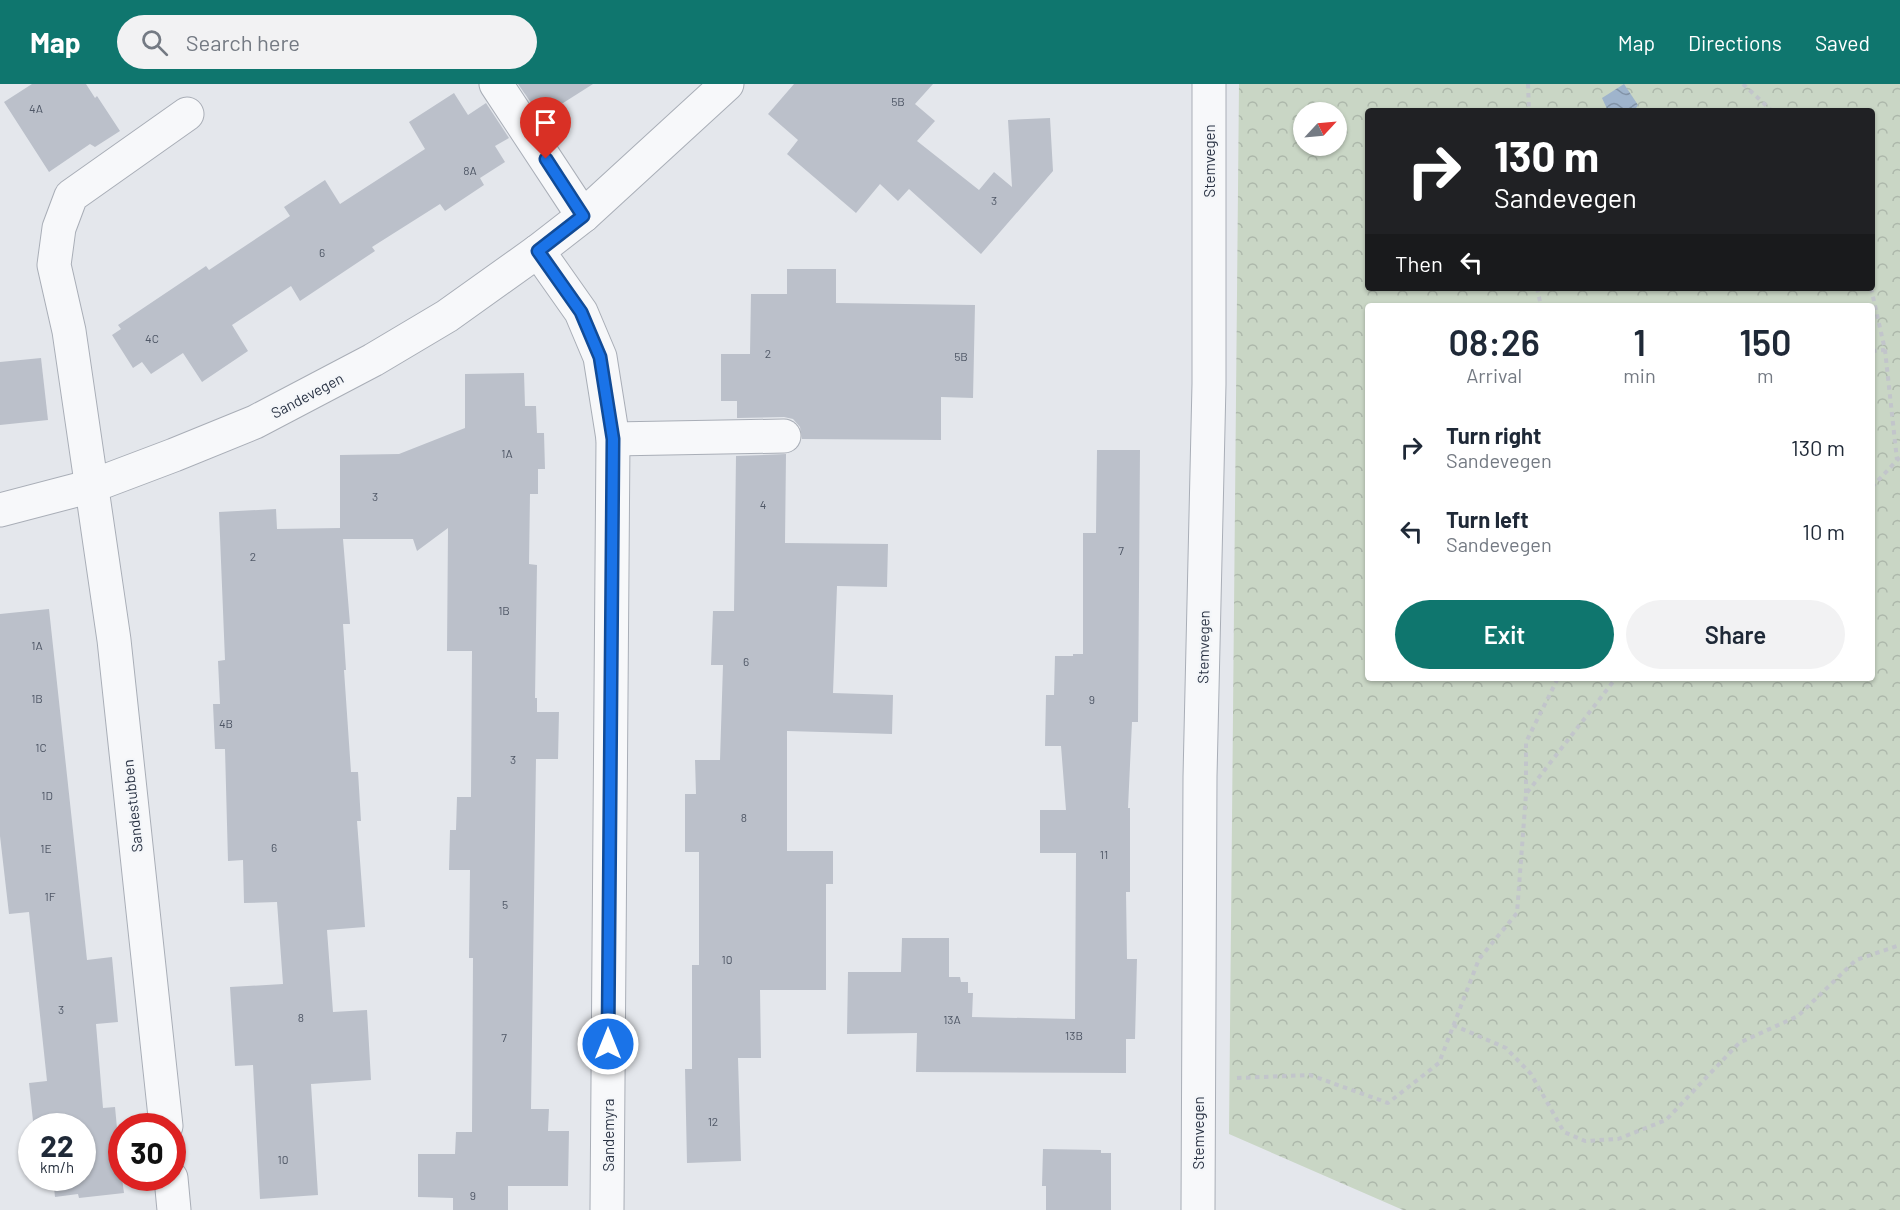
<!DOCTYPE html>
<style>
:root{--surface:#fff;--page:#f2f2f3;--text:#1f2937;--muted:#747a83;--accent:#0f766e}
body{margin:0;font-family:Barlow,sans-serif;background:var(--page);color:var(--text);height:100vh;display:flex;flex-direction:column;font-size:22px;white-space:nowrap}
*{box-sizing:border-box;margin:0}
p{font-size:20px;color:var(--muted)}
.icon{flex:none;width:33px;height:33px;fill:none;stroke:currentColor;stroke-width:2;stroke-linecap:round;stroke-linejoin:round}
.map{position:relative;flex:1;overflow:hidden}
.sheet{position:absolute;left:1365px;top:219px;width:510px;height:378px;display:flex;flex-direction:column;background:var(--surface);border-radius:6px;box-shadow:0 2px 4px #0004}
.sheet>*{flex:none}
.guide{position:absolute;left:1365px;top:24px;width:510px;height:183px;border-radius:6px;box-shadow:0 2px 4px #0004;background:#202124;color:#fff;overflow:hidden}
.needle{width:39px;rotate:64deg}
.fabs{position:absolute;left:1293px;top:18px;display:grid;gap:12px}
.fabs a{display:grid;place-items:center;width:54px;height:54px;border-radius:50%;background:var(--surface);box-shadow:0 2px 4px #0004;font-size:30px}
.speed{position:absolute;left:18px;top:1029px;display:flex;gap:12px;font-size:30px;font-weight:700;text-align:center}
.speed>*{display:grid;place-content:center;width:78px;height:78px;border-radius:50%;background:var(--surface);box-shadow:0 2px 4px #0004;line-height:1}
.speed small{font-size:15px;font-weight:400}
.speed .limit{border:9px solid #d22;background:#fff;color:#111}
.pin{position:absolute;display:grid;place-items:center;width:51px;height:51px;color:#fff;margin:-62px -26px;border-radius:50% 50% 50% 0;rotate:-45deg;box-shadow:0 0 6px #0007}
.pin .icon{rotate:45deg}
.me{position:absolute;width:66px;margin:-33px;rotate:0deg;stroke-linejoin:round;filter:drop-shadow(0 0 4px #0008)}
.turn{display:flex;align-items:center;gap:21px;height:126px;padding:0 30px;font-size:27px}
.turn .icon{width:78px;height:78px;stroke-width:2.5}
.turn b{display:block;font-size:42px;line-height:51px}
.then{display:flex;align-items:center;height:57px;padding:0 30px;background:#0003;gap:12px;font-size:22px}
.eta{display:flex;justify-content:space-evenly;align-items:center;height:102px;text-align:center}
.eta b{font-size:36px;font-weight:600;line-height:42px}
.primary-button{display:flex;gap:12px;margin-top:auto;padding:12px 30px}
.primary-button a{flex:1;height:69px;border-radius:36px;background:var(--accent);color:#fff;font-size:24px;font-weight:600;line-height:69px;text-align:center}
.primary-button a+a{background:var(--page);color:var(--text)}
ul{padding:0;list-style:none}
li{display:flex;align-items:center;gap:18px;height:84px;padding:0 30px}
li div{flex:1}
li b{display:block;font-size:22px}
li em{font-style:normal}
header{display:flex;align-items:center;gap:36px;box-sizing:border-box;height:84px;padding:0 30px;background:var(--accent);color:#fff}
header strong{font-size:28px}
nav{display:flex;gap:33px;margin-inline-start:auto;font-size:21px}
.search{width:420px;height:54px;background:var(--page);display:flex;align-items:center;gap:15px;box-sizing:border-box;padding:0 21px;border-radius:33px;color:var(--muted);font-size:22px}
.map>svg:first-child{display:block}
</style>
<header>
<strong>Map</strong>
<div class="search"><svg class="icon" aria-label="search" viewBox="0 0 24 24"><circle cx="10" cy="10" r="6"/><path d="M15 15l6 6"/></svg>Search here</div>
<nav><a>Map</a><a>Directions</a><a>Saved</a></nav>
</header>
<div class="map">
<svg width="1900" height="1126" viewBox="0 0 1900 1126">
<defs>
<pattern id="forest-crowns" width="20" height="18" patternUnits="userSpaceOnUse" patternTransform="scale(1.5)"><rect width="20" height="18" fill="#c9d6c5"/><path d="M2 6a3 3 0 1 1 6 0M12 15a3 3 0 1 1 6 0" fill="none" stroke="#adb8ab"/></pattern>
<pattern id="water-waves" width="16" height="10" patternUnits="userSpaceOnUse" patternTransform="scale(1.5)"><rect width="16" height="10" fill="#9fb4cc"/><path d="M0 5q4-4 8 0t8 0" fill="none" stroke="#8293a7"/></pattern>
</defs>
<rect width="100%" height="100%" fill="#e4e7ec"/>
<!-- forest -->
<path fill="url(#forest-crowns)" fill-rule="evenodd" d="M1239 0H1900V1126H1403L1229 1050ZM1368 27H1872V204H1368ZM1304 28H1336V62H1304ZM1368 222H1872V594H1368Z"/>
<!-- water -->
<polygon fill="url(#water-waves)" points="1624,0 1638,21 1634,27 1608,27 1602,14"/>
<!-- building -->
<g fill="#bbc0ca">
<polygon points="32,0 86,0 95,14 97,12 120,47 95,63 90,60 49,88 4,18"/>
<polygon points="518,0 593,0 541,33"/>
<polygon points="794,0 933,0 915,20 935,37 917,57 979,106 994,88 1012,103 1008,36 1050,34 1053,87 981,170 909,105 898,117 880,100 856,129 787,70 798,56 768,30"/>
<polygon points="454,9 468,31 486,19 509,54 495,62 505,78 480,94 484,101 445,127 440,120 372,163 375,167 300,217 291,202 232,241 248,267 202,298 183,269 151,290 142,278 133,284 112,251 121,245 118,241 206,182 209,186 290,132 284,123 325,96 340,120 425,65 409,38"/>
<polygon points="787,185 836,185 836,219 975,221 973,314 941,313 941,356 802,355 800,343 793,335 784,333 737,334 737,317 721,317 721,270 750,270 751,210 787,210"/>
<polygon points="41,274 48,336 0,341 0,278"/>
<polygon points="524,289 525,322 536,322 537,349 544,349 545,385 538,385 538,410 530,410 529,480 537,481 535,614 537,614 537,628 559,628 558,675 536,675 531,1025 549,1025 548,1047 569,1047 568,1102 508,1102 508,1126 453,1126 453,1114 418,1113 418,1070 455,1070 456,1048 472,1048 473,874 469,874 470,786 449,786 450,746 456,746 457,713 471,713 472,567 447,567 448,444 417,467 413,455 343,455 350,540 343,540 346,586 344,586 351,688 358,688 361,737 357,737 365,843 327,846 333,928 367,926 371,996 311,1000 318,1111 260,1115 253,981 235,982 230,903 283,900 277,818 244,819 243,776 228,777 225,665 215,665 213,620 220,620 218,577 225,576 219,428 276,425 277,445 340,444 340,371 399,370 465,344 465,290"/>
<polygon points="1097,366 1140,366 1138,638 1132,638 1128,724 1130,724 1130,808 1126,808 1127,875 1137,875 1135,955 1126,955 1126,989 916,988 917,949 847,950 848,888 901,888 902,854 949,854 949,893 960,893 961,898 968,898 968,909 973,909 972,933 1075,935 1076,769 1040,769 1040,726 1066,726 1061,662 1045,662 1046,611 1054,611 1055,572 1073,572 1073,570 1083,570 1083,449 1096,449"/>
<polygon points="786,370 785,459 888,460 887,503 837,502 833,609 893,611 892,650 787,647 787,767 833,767 833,800 826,800 826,906 760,906 761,974 738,974 741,1077 687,1079 685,985 692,985 692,881 699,881 699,768 685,768 685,710 696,710 695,676 720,676 723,581 711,581 713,527 734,527 736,372"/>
<polygon points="49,525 87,876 112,873 118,938 96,940 103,1024 115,1023 117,1044 122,1044 122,1094 124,1109 79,1114 78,1110 55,1113 53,1094 82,1094 82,1042 48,1042 47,1035 33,1037 29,999 47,997 29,828 9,830 0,752 0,530"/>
<polygon points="1043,1065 1101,1066 1101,1069 1111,1069 1111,1126 1046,1126 1046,1102 1042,1102"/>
</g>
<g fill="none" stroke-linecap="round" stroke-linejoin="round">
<defs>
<g id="minor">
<polyline points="496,0 583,132"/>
<polyline points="538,167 581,228 600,273 613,355 607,1126"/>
<polyline points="613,355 784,352"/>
<polyline points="0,426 92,402 174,371 255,338 373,276 447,232 538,167 583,132 727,0"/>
<polyline points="166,1042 114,556 69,247 54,181 59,144 71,112 187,30"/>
<polyline points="171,1094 174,1126"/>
<polyline points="1198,1126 1200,693 1209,300 1209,0"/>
</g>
</defs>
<!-- minor casing -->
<use href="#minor" stroke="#a9aeb7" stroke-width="35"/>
<!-- path -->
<g stroke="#c2c5cb" stroke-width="4" stroke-dasharray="4.5 4.5" stroke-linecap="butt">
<polyline points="1528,0 1529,27"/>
<polyline points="1743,0 1772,27"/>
<polyline points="1537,204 1541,222"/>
<polyline points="1871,204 1885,266 1897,376"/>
<polyline points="1872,267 1885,266"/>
<polyline points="1872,403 1900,373"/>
<polyline points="1526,709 1526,658 1558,594"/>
<polyline points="1453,941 1506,964 1531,990 1564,1048 1585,1057 1618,1055 1666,1036 1739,959 1798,932 1856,876 1900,861"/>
<polyline points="1237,994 1310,991 1388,1019 1439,979 1479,875 1517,829 1526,710 1616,594"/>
</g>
<!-- minor -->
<use href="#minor" stroke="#f7f8fa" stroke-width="33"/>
</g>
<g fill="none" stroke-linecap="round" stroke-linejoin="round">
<defs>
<polyline id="route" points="546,75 583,132 538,167 581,228 600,273 613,355 608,960"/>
</defs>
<!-- route casing -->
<use href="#route" stroke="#114b97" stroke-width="15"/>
<!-- route -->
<use href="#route" stroke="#1a73e8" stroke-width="10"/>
</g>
<g text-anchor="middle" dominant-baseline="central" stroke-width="4.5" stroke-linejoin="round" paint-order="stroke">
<!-- number labels -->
<g font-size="12" fill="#4f5766">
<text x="898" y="17">5B</text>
<text x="36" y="24">4A</text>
<text x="470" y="86">8A</text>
<text x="994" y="116">3</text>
<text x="322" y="168">6</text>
<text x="152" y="254">4C</text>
<text x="768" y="269">2</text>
<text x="961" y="272">5B</text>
<text x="507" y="369">1A</text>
<text x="375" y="412">3</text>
<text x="763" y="420">4</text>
<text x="1121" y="466">7</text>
<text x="253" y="472">2</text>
<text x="504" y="526">1B</text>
<text x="37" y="561">1A</text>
<text x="746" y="577">6</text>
<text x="37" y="614">1B</text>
<text x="1092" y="615">9</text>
<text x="226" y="639">4B</text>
<text x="41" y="663">1C</text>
<text x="513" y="675">3</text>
<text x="47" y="711">1D</text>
<text x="744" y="733">8</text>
<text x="274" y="763">6</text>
<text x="46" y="764">1E</text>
<text x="1104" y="770">11</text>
<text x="50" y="812">1F</text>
<text x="505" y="820">5</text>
<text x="727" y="875">10</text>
<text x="61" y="925">3</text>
<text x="301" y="933">8</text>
<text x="952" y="935">13A</text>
<text x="1074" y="951">13B</text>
<text x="504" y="953">7</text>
<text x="713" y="1037">12</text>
<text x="283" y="1075">10</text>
<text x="473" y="1111">9</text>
</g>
<!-- street labels -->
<g font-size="15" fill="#2b3445" stroke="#f4f6f9">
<text transform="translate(1209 77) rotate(-90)">Stemvegen</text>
<text transform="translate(307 311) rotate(-28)">Sandevegen</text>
<text transform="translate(1203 563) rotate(-89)">Stemvegen</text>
<text transform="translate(132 722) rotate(-96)">Sandestubben</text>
<text transform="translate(1198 1049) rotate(-90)">Stemvegen</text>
<text transform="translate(608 1051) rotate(-90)">Sandemyra</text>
</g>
</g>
</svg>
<div class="fabs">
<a><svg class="needle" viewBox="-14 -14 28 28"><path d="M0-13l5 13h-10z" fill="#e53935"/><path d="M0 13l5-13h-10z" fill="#747a83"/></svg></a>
</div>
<div class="speed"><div>22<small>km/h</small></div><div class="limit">30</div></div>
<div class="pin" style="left:546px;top:75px;background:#d93025"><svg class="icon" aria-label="arrive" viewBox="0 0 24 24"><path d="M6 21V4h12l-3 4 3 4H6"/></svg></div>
<svg class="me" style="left:608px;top:960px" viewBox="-20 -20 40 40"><circle r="17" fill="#1a73e8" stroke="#fff" stroke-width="3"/><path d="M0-11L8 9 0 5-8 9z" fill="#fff"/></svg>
<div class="guide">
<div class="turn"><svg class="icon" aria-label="right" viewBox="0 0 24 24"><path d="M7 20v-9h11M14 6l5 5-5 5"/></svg><div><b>130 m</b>Sandevegen</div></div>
<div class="then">Then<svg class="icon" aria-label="left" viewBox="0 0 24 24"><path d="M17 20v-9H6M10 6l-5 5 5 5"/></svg></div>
</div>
<section class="sheet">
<div class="eta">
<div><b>08:26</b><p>Arrival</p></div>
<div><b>1</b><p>min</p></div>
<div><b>150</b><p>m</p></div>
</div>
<ul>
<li><svg class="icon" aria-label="right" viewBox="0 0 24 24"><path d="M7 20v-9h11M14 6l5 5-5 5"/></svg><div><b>Turn right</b><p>Sandevegen</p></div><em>130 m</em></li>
<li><svg class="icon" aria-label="left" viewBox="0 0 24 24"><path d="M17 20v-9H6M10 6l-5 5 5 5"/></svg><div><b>Turn left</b><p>Sandevegen</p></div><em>10 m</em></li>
</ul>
<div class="primary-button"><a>Exit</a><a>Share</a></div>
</section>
</div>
